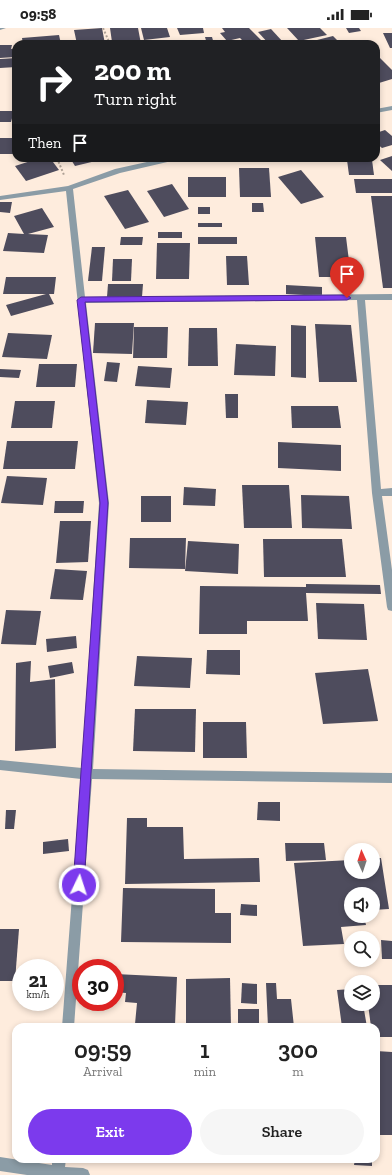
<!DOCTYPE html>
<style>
:root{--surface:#fff;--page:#f6f6f6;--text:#222;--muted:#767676;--accent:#7c3aed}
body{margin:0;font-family:"Zilla Slab",serif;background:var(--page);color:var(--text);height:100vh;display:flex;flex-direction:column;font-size:15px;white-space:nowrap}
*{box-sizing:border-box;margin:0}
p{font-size:13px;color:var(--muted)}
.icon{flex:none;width:22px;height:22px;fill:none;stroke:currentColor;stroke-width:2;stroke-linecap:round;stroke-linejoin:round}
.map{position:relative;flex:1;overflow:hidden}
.panel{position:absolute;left:12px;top:995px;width:368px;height:140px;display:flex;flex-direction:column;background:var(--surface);border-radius:12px;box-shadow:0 2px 6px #0003}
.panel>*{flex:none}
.top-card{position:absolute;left:12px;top:12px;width:368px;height:122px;border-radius:12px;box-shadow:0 2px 6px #0003;background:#202124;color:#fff;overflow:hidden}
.needle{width:26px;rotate:357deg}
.controls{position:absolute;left:344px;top:815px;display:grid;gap:8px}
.controls a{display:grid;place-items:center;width:36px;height:36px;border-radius:50%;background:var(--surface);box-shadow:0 2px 6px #0003;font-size:20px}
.speed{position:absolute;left:12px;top:931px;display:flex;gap:8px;font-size:20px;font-weight:700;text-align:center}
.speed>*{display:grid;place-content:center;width:52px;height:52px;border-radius:50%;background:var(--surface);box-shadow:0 2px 6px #0003;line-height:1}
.speed small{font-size:10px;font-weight:400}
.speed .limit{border:6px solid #d22;background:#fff;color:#111}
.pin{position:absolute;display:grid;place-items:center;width:34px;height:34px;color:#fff;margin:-41px -17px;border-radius:50% 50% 50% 0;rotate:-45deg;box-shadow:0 0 4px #0007}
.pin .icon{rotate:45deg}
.me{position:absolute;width:44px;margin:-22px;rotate:4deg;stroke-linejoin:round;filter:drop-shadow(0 0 3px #0008)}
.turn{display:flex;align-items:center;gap:14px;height:84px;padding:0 16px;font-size:18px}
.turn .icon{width:52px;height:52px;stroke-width:2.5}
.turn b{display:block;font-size:28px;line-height:34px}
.then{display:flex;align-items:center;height:38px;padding:0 16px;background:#0003;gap:8px;font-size:15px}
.eta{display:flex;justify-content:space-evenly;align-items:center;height:68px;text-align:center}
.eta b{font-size:24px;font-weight:600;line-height:28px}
.primary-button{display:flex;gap:8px;margin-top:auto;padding:8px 16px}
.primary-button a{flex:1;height:46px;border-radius:24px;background:var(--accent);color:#fff;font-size:16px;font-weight:600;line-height:46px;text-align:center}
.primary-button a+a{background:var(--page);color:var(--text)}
.status{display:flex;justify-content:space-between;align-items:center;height:28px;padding:0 20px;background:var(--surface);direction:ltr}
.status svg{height:11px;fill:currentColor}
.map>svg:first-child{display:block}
</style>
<div class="status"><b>09:58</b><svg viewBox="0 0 49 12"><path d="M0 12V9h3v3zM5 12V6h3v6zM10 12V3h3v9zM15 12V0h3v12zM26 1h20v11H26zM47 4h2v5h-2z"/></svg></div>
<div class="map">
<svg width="392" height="1147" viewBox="0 0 392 1147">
<rect width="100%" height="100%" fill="#feecdd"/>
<!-- building -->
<g fill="#4e4c5d">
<polygon points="102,0 105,16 77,16 74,2"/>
<polygon points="110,0 138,0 141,16 127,16 127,13 112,14"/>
<polygon points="141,0 167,0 170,9 144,12"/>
<polygon points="177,0 203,0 204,5 180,7"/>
<polygon points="222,0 249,0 264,15 246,16 240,10 227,13 220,5 225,4"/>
<polygon points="287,0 320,0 327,7 299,13"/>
<polygon points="346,0 359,0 361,3 349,5"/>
<polygon points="271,1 283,14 269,16 258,4"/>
<polygon points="383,5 392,5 392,20 390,20"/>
<polygon points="59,7 61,16 23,16 22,10"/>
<polygon points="333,8 337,12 322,16 317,12"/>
<polygon points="205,9 212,9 214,16 207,16"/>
<polygon points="160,12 161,16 146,16 145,14"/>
<polygon points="0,17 12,17 11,21 16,20 15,29 0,30"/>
<polygon points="376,26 392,42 392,51 379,55 376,52"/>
<polygon points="16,30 16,39 0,40 0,31"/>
<polygon points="0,83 14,83 11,94 0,94"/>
<polygon points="385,102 392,108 392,117 382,120 376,115 376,105"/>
<rect x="0" y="110" width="16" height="16"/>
<polygon points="392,128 392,143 380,132"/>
<polygon points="40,130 50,130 59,142 26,153 15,138"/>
<polygon points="70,130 104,130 104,131 75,138"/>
<polygon points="347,132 372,132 374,147 349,147"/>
<polygon points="239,140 269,140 271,169 240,169"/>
<polygon points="301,142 324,169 301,176 278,149"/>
<rect x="188" y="149" width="38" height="20"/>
<polygon points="354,151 392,151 392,165 356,165"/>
<polygon points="172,156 189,181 164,189 147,163"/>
<polygon points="128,162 149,194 125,201 104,168"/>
<polygon points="371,168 392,168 392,260 383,260"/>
<polygon points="0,174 12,174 10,185 0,184"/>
<polygon points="252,175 263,175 264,184 252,184"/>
<rect x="198" y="179" width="12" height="7"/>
<polygon points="42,180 54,199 28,206 48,207 44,225 3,223 8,205 24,206 14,188"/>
<rect x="198" y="195" width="24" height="4"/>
<rect x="158" y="204" width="24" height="6"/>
<polygon points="121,209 143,209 142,217 120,217"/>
<rect x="198" y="209" width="39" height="7"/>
<polygon points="315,209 346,209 351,249 319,249"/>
<polygon points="157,215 190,215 189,251 156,251"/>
<polygon points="92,219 105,219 102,253 88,253"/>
<polygon points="226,228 247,228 249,257 227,257"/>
<polygon points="113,231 132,231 131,253 112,253"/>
<polygon points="6,249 56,249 54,266 49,266 54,276 11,288 6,277 46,266 3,266"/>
<polygon points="108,256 143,256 142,269 107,269"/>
<polygon points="286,257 322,259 322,268 286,266"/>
<polygon points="95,295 134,295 132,326 93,325"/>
<polygon points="315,296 351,297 357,354 319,354"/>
<polygon points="291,297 306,298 306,350 291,349"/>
<polygon points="134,299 168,299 167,330 133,330"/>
<polygon points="189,300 217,300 218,338 188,338"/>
<polygon points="8,305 52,307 47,331 2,329"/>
<polygon points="236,316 276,318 275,348 234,347"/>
<polygon points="107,334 120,335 117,354 104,353"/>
<polygon points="39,336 77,336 75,359 36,359"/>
<polygon points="138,338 172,340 170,360 135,358"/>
<polygon points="0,341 21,342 19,350 0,349"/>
<polygon points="225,366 238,366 238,390 226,390"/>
<polygon points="147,372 188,374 186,397 145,395"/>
<polygon points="15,373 55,373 52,400 11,400"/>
<polygon points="291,378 338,378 341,400 292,400"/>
<polygon points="7,413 78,413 75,441 3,441"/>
<polygon points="278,414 341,417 341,443 278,440"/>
<polygon points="7,448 47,450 43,477 1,475"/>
<polygon points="242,457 289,457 292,500 244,500"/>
<polygon points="184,459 216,461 215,478 183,477"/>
<polygon points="301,467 349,468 352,501 302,500"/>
<rect x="141" y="468" width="30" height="26"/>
<polygon points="55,473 84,473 83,485 54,485"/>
<polygon points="60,493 91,493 88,534 56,535"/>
<polygon points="130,510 186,510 185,541 129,540"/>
<polygon points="263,511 342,511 346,549 264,549"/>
<polygon points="188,513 239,516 238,546 185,543"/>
<polygon points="55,541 87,543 83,572 50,571"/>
<polygon points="306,556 380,557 381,566 306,565 308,593 247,593 247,606 199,606 200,558 306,559"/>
<polygon points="316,575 364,576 367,612 318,611"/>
<polygon points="6,582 41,583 36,617 1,616"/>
<polygon points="76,608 77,620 47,624 46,611"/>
<polygon points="207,622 240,622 240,647 206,646"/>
<polygon points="137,628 192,630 190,660 134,658"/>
<polygon points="31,633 30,654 55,651 56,720 15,723 16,635"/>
<polygon points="72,634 74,645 50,650 48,638"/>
<polygon points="368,641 378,693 323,696 315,645"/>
<polygon points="135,681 196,681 195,724 133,723"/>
<polygon points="203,694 246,694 247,730 203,730"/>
<polygon points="258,774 280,774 280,793 257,792"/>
<polygon points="6,782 16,782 14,801 5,801"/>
<polygon points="127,790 147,790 147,799 183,799 184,831 259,830 260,854 125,856"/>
<polygon points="68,811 69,823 43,826 43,814"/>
<polygon points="285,815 324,815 326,832 286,833"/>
<polygon points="373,830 381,830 389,881 373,882 373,866 351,866 351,888 364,888 366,897 341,899 344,916 303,918 294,835 351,832 351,844 373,844"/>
<polygon points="123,860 215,861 215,885 231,885 231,915 121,914"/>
<polygon points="241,876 257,877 257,888 240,887"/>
<polygon points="0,901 19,901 15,953 0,953"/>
<polygon points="381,912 392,913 392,931 382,931"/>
<polygon points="115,946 177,949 175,997 135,996 137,975 125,974 126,965 115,964"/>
<polygon points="230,950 231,999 186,999 186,951"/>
<polygon points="242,955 257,956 257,976 241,975"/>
<polygon points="266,955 276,955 277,971 291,971 294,999 268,999"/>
<polygon points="373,957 392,957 392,1009 376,1009 376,999 371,999 368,976 373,976"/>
<polygon points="351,961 351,976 363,976 367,999 342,999 337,962"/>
<rect x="238" y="981" width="21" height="18"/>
<polygon points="376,1023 392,1024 392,1107 376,1107"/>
<polygon points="355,1131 372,1131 372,1138 354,1137"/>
</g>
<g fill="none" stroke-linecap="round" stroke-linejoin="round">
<!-- path -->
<g stroke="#aea195" stroke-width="2" stroke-dasharray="2 2" stroke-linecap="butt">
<polyline points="103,0 110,16"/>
<polyline points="57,130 64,147"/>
</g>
<!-- minor -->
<g fill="#8b9ca6" fill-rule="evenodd">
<polygon points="0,0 6,0 0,2"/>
<polygon points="392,78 392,82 376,85 376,81"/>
<polygon points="165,130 178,130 176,132 120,145 73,161 85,269 392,266 392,272 365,272 381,461 392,460 392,468 382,468 392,542 392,583 388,582 387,579 372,465 357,272 86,275 109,475 93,741 392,745 392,755 92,751 74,999 62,999 81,751 0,742 0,732 82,740 99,475 66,163 0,172 0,168 68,158 115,141"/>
<polygon points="0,1129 52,1137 52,1131 66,1131 65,1139 83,1140 88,1142 90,1147 27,1147 0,1143"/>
</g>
</g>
<!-- route -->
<polygon fill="#7c3aed" stroke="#51269a" points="347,267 351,270 347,272 85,274 108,475 84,857 83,860 79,862 75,860 73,857 100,475 77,272 81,269"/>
</svg>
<div class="controls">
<a><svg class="needle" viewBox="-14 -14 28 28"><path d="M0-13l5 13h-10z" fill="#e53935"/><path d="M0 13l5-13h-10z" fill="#767676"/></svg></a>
<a><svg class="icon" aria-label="sound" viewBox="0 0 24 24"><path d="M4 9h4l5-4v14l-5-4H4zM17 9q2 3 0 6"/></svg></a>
<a><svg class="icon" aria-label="search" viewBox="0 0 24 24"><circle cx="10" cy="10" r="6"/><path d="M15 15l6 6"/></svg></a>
<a><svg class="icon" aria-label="layers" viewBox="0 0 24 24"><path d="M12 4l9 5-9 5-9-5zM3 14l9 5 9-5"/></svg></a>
</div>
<div class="speed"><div>21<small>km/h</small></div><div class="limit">30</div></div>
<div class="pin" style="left:347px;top:270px;background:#d93025"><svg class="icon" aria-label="arrive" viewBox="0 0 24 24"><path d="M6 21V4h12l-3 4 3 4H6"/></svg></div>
<svg class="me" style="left:79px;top:857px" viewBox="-20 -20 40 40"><circle r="17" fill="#7c3aed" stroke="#fff" stroke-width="3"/><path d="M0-11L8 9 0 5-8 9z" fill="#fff"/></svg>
<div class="top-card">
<div class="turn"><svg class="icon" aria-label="right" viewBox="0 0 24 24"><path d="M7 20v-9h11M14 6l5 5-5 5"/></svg><div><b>200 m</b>Turn right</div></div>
<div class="then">Then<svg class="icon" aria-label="arrive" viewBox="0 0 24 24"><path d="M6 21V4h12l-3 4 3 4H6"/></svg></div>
</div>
<section class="panel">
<div class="eta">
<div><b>09:59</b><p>Arrival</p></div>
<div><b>1</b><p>min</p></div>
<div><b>300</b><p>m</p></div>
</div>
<div class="primary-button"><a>Exit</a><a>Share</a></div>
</section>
</div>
